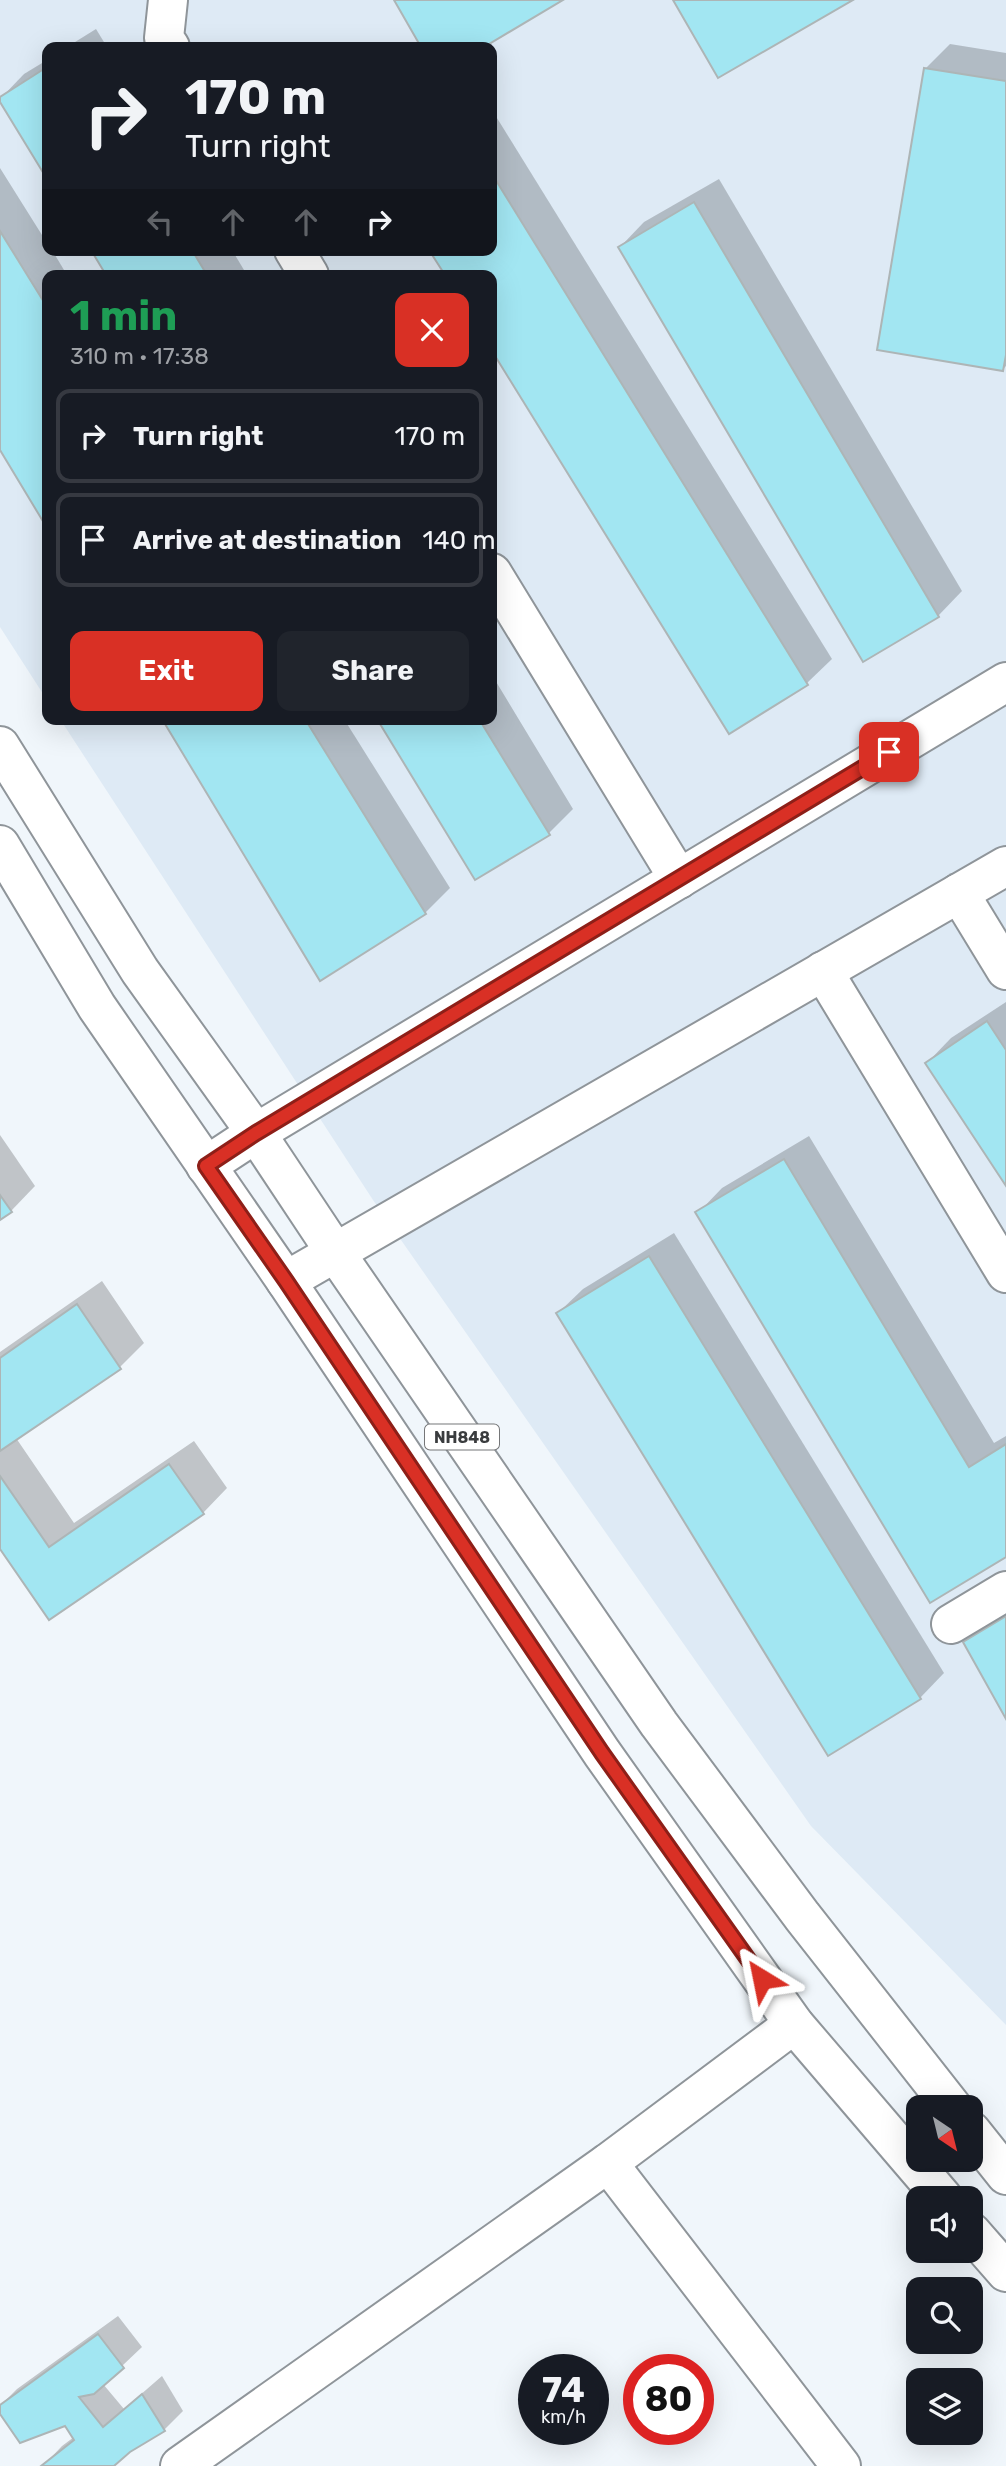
<!DOCTYPE html>
<meta charset="utf-8">
<style>
:root{--surface:#171b24;--page:#20242c;--text:#f1f3f6;--muted:#9ea1a6;--line:#363941;--accent:#d93025}
body{margin:0;font-family:Rubik,sans-serif;background:var(--page);color:var(--text);height:100vh;display:flex;flex-direction:column;font-size:26px;white-space:nowrap}
*{box-sizing:border-box;margin:0}
p{font-size:23px;color:var(--muted)}
.icon{flex:none;width:38px;height:38px;fill:none;stroke:currentColor;stroke-width:2;stroke-linecap:round;stroke-linejoin:round}
.map{position:relative;flex:1;overflow:hidden}
.panel{position:absolute;left:42px;top:270px;width:455px;height:455px;display:flex;flex-direction:column;background:var(--surface);border-radius:14px;box-shadow:0 7px 28px #0002}
.panel>*{flex:none}
.top-card{position:absolute;left:42px;top:42px;width:455px;height:214px;border-radius:14px;box-shadow:0 7px 28px #0002;background:#171b24;color:var(--text);overflow:hidden}
.needle{width:46px;rotate:145deg}
.buttons{position:absolute;left:906px;top:2095px;display:grid;gap:14px}
.buttons a{display:grid;place-items:center;width:77px;height:77px;border-radius:14px;background:var(--surface);box-shadow:0 7px 28px #0002;font-size:35px}
.speed{position:absolute;left:518px;top:2354px;display:flex;gap:14px;font-size:35px;font-weight:700;text-align:center}
.speed>*{display:grid;place-content:center;width:91px;height:91px;border-radius:50%;background:var(--surface);box-shadow:0 7px 28px #0002;line-height:1}
.speed small{font-size:18px;font-weight:400}
.speed .limit{border:10px solid #d22;background:#fff;color:#111}
.pin{position:absolute;display:grid;place-items:center;width:60px;height:60px;color:#fff;margin:-30px;border-radius:14px;box-shadow:0 4px 10px #0006}
.me{position:absolute;width:77px;margin:-38px;rotate:325deg;stroke-linejoin:round;filter:drop-shadow(0 0 5px #0008)}
.turn{display:flex;align-items:center;gap:24px;height:147px;padding:0 28px;font-size:32px}
.turn .icon{width:91px;height:91px;stroke-width:2.5}
.turn b{display:block;font-size:49px;line-height:60px}
.lanes{display:flex;align-items:center;height:66px;padding:0 28px;background:#0003;justify-content:center;gap:35px;direction:ltr}
.lanes .off{opacity:.35}
.round{display:grid;place-items:center;flex:none;width:74px;height:74px;border-radius:14px;background:var(--page)}
.headline{display:flex;align-items:center;justify-content:space-between;height:119px;padding:0 28px}
h1{font-size:42px;font-weight:700;line-height:52px;color:#1e9e55}
.action{display:flex;gap:14px;margin-top:auto;padding:14px 28px}
.action a{flex:1;height:80px;border-radius:14px;background:var(--accent);color:#fff;font-size:28px;font-weight:700;line-height:80px;text-align:center}
.action a+a{background:var(--page);color:var(--text)}
ul{padding:0;list-style:none}
li{display:flex;align-items:center;gap:21px;height:94px;margin:0 14px 10px;padding:0 14px;border:4px solid var(--line);border-radius:14px}
li div{flex:1}
li b{display:block;font-size:26px}
li em{font-style:normal}
.map>svg:first-child{display:block}
</style>
<div class="map">
<svg width="1006" height="2466" viewBox="0 0 1006 2466">
<rect width="100%" height="100%" fill="#f0f6fb"/>
<!-- built -->
<path fill="#deeaf5" fill-rule="evenodd" d="M0 0H1006V2025L811 1826 373 1200 60 719H492V275H47V700L0 627ZM47 47H492V250H47Z"/>
<!-- shadow -->
<g fill="#0003">
<polygon points="96,29 107,47 67,47"/>
<polygon points="950,44 1006,53 1006,366 1003,369 925,69"/>
<polygon points="47,60 47,176 0,99 24,74"/>
<polygon points="492,110 832,659 807,683 730,731 492,348"/>
<polygon points="0,168 47,243 47,250 52,250 67,275 47,275 47,525 0,447"/>
<polygon points="719,179 962,591 938,616 620,247 644,222"/>
<polygon points="93,250 232,250 247,275 108,275"/>
<polygon points="492,675 573,809 549,833 379,719 492,719"/>
<polygon points="164,719 344,719 450,888 425,913"/>
<polygon points="1006,1002 1006,1183 927,1063 951,1038"/>
<polygon points="0,1135 35,1186 11,1211 0,1218"/>
<polygon points="809,1136 994,1443 1006,1436 1006,1555 698,1213 722,1188"/>
<polygon points="674,1233 944,1673 920,1698 558,1313 583,1289"/>
<polygon points="102,1281 144,1343 120,1367 16,1438 74,1523 194,1441 227,1488 203,1513 50,1618 0,1546 0,1352"/>
<polygon points="1006,1608 1006,1715 965,1642 990,1618"/>
<polygon points="118,2316 142,2347 103,2384 124,2409 162,2376 183,2411 164,2430 129,2451 111,2466 43,2466 62,2446 74,2437 65,2424 0,2411 0,2406 17,2389"/>
</g>
<!-- building -->
<g fill="#a2e6f2" stroke="#adb5b6" stroke-width="2">
<polygon points="394,0 563,0 484,47 421,47"/>
<polygon points="673,0 853,0 718,78"/>
<polygon points="47,67 47,179 0,102 0,97"/>
<polygon points="924,68 1006,81 1006,355 1003,371 877,350"/>
<polygon points="492,174 808,685 729,734 492,351 492,275 445,275 429,250 492,250"/>
<polygon points="694,202 939,617 863,662 618,247"/>
<polygon points="0,231 47,307 47,528 0,450"/>
<polygon points="91,250 192,250 207,275 106,275"/>
<polygon points="162,719 305,719 426,914 320,981"/>
<polygon points="377,719 479,719 550,835 475,880"/>
<polygon points="987,1021 1006,1050 1006,1186 925,1063"/>
<polygon points="784,1159 969,1467 1006,1444 1006,1557 930,1603 695,1212"/>
<polygon points="0,1195 12,1212 0,1220"/>
<polygon points="649,1256 921,1699 828,1756 556,1313"/>
<polygon points="77,1304 121,1369 0,1451 0,1358"/>
<polygon points="169,1464 204,1514 49,1620 0,1549 0,1476 49,1547"/>
<polygon points="1006,1616 1006,1719 963,1642"/>
<polygon points="98,2334 124,2368 94,2394 79,2397 103,2427 142,2394 165,2431 130,2452 114,2466 41,2466 74,2440 65,2426 20,2443 0,2414 0,2405"/>
</g>
<g fill="none" stroke-linecap="round" stroke-linejoin="round">
<defs>
<g id="minor">
<polyline points="168,0 164,38 170,47"/>
<polyline points="294,250 309,275"/>
<polyline points="492,573 679,879"/>
<polyline points="959,893 1006,970"/>
<polyline points="823,971 1006,1273"/>
<polyline points="206,1166 256,1133 1006,682"/>
<polyline points="286,1281 1006,866"/>
<polyline points="951,1624 1006,1591"/>
<polyline points="608,2163 841,2466"/>
<polyline points="180,2466 608,2163 794,2024"/>
</g>
<g id="highway">
<polyline points="0,746 140,971 256,1133 335,1252 659,1724 802,1916 952,2107"/>
<polyline points="0,845 97,1007 286,1281 602,1753 794,2024 943,2198"/>
<polyline points="971,2131 1006,2175"/>
<polyline points="971,2232 1006,2272"/>
</g>
</defs>
<!-- minor casing -->
<use href="#minor" stroke="#8f959a" stroke-width="42"/>
<!-- highway casing -->
<use href="#highway" stroke="#8f959a" stroke-width="42"/>
<!-- minor -->
<use href="#minor" stroke="#fff" stroke-width="38"/>
<!-- highway -->
<use href="#highway" stroke="#fff" stroke-width="38"/>
</g>
<g fill="none" stroke-linecap="round" stroke-linejoin="round">
<defs>
<polyline id="route" points="762,1979 602,1753 286,1281 206,1166 256,1133 889,752"/>
</defs>
<!-- route casing -->
<use href="#route" stroke="#8d1f18" stroke-width="18"/>
<!-- route -->
<use href="#route" stroke="#d93025" stroke-width="12"/>
</g>
<g text-anchor="middle" dominant-baseline="central" stroke-width="5" stroke-linejoin="round" paint-order="stroke">
<!-- shield labels -->
<rect fill="#fff" stroke="#757678" stroke-width="2" x="425" y="1424.5" width="74" height="25" rx="5"/>
<g font-size="16" font-weight="bold" fill="#3a3c3e">
<text x="462" y="1437">NH848</text>
</g>
</g>
</svg>
<div class="buttons">
<a><svg class="needle" viewBox="-14 -14 28 28"><path d="M0-13l5 13h-10z" fill="#e53935"/><path d="M0 13l5-13h-10z" fill="#9ea1a6"/></svg></a>
<a><svg class="icon" aria-label="sound" viewBox="0 0 24 24"><path d="M4 9h4l5-4v14l-5-4H4zM17 9q2 3 0 6"/></svg></a>
<a><svg class="icon" aria-label="search" viewBox="0 0 24 24"><circle cx="10" cy="10" r="6"/><path d="M15 15l6 6"/></svg></a>
<a><svg class="icon" aria-label="layers" viewBox="0 0 24 24"><path d="M12 4l9 5-9 5-9-5zM3 14l9 5 9-5"/></svg></a>
</div>
<div class="speed"><div>74<small>km/h</small></div><div class="limit">80</div></div>
<div class="pin" style="left:889px;top:752px;background:#d93025"><svg class="icon" aria-label="arrive" viewBox="0 0 24 24"><path d="M6 21V4h12l-3 4 3 4H6"/></svg></div>
<svg class="me" style="left:762px;top:1979px" viewBox="-20 -20 40 40"><path d="M0-17L14 15 0 8-14 15z" fill="#d93025" stroke="#fff" stroke-width="4"/></svg>
<div class="top-card">
<div class="turn"><svg class="icon" aria-label="right" viewBox="0 0 24 24"><path d="M7 20v-9h11M14 6l5 5-5 5"/></svg><div><b>170 m</b>Turn right</div></div>
<div class="lanes"><svg class="icon off" aria-label="left" viewBox="0 0 24 24"><path d="M17 20v-9H6M10 6l-5 5 5 5"/></svg><svg class="icon off" aria-label="ahead" viewBox="0 0 24 24"><path d="M12 20V5M6 11l6-6 6 6"/></svg><svg class="icon off" aria-label="ahead" viewBox="0 0 24 24"><path d="M12 20V5M6 11l6-6 6 6"/></svg><svg class="icon" aria-label="right" viewBox="0 0 24 24"><path d="M7 20v-9h11M14 6l5 5-5 5"/></svg></div>
</div>
<section class="panel">
<div class="headline"><div><h1>1 min</h1><p>310 m · 17:38</p></div><a class="round" style="background:#d93025;color:#fff"><svg class="icon" aria-label="close" viewBox="0 0 24 24"><path d="M6 6l12 12M18 6L6 18"/></svg></a></div>
<ul>
<li><svg class="icon" aria-label="right" viewBox="0 0 24 24"><path d="M7 20v-9h11M14 6l5 5-5 5"/></svg><div><b>Turn right</b></div><em>170 m</em></li>
<li><svg class="icon" aria-label="arrive" viewBox="0 0 24 24"><path d="M6 21V4h12l-3 4 3 4H6"/></svg><div><b>Arrive at destination</b></div><em>140 m</em></li>
</ul>
<div class="action"><a>Exit</a><a>Share</a></div>
</section>
</div>
